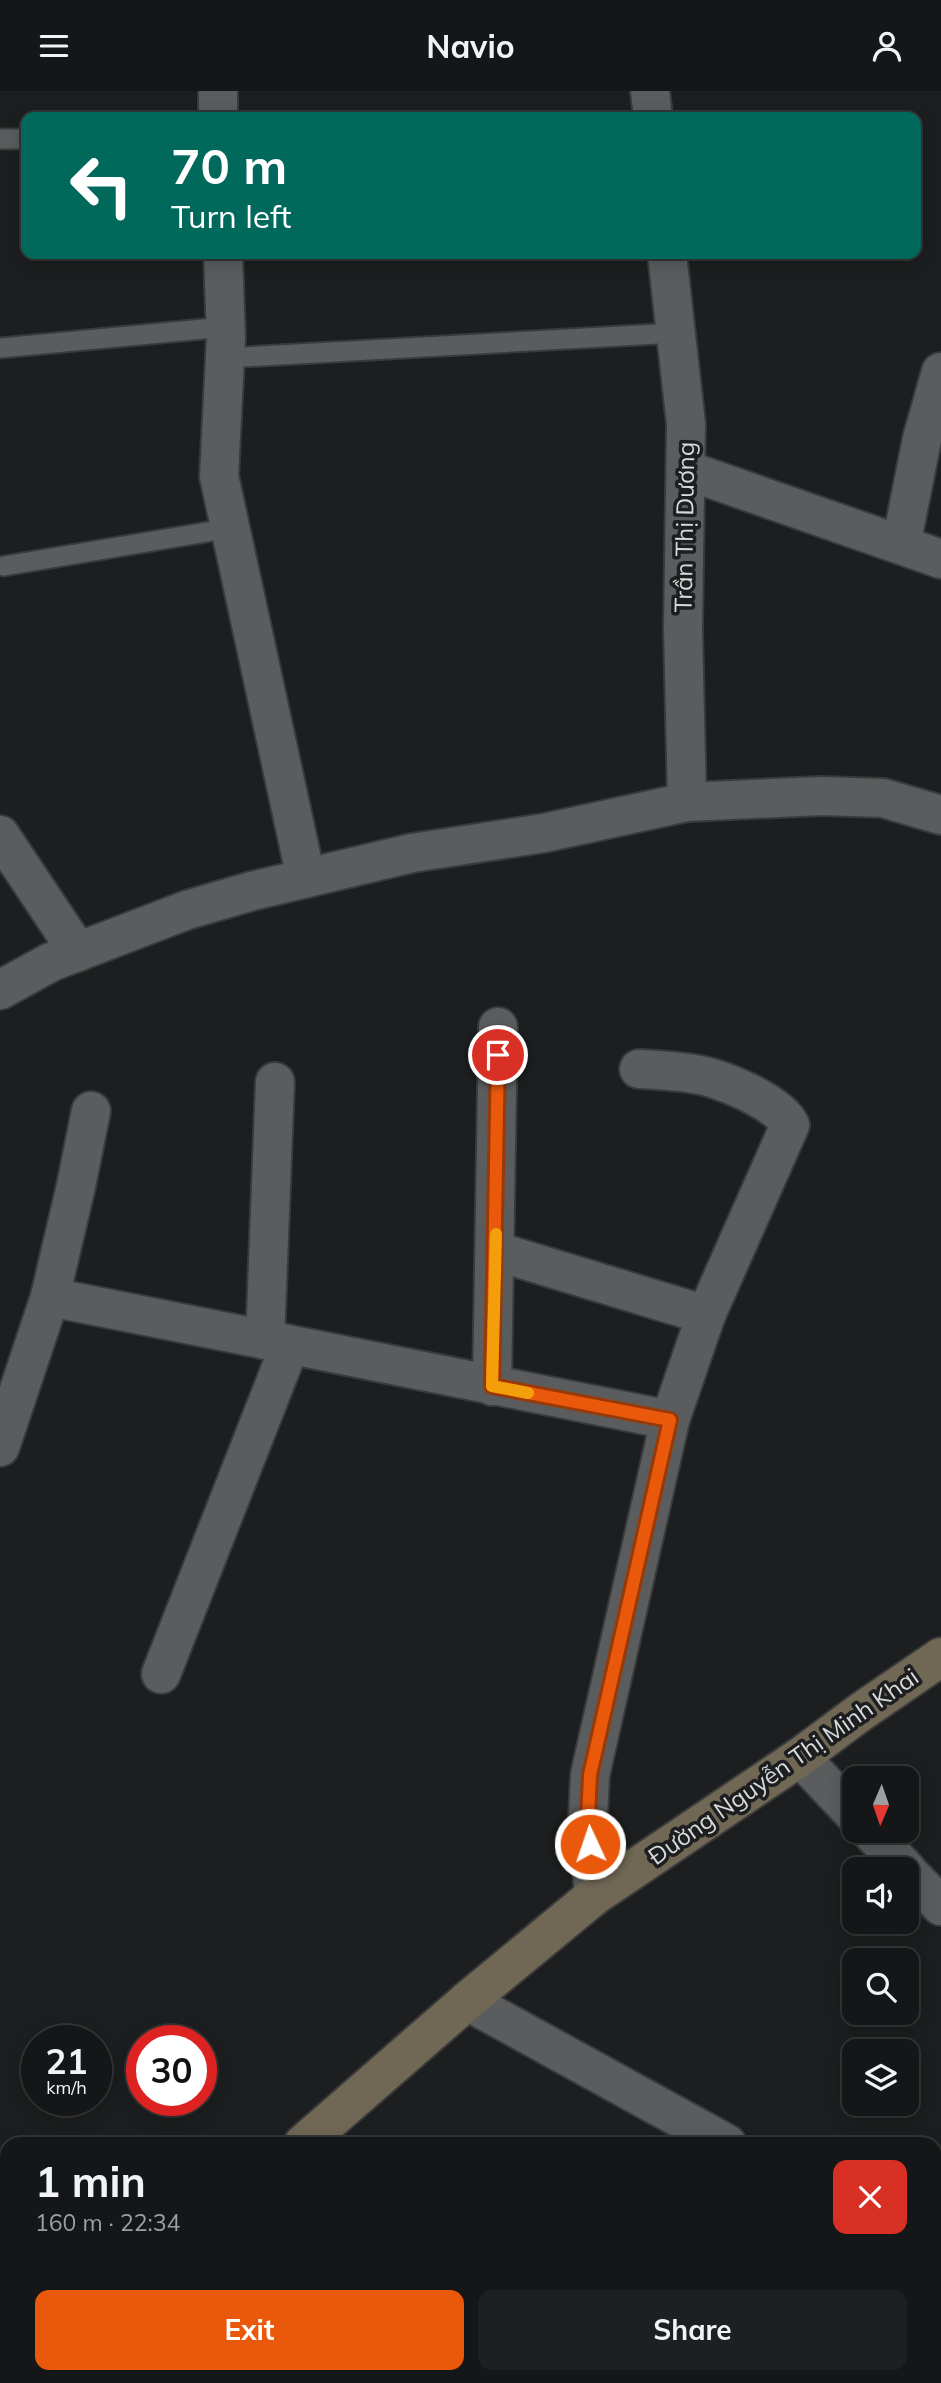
<!DOCTYPE html>
<meta charset="utf-8">
<style>
:root{--surface:#151617;--page:#1e1f20;--text:#f1f3f6;--muted:#9d9fa1;--line:#343536;--accent:#ea580c}
body{margin:0;font-family:Mulish,sans-serif;background:var(--page);color:var(--text);height:100vh;display:flex;flex-direction:column;font-size:26px;white-space:nowrap}
*{box-sizing:border-box;margin:0}
p{font-size:23px;color:var(--muted)}
.icon{flex:none;width:38px;height:38px;fill:none;stroke:currentColor;stroke-width:2;stroke-linecap:round;stroke-linejoin:round}
.map{position:relative;flex:1;overflow:hidden}
.drawer{position:absolute;left:0px;top:2046px;width:942px;height:247px;display:flex;flex-direction:column;background:var(--surface);border-radius:21px 21px 0 0;box-shadow:0 4px 18px #0003,0 0 0 2px var(--line)}
.drawer>*{flex:none}
.top-card{position:absolute;left:21px;top:21px;width:900px;height:147px;border-radius:14px;box-shadow:0 4px 18px #0003,0 0 0 2px var(--line);background:#00695c;color:#fff;overflow:hidden}
.needle{width:46px;rotate:182deg}
.controls{position:absolute;left:842px;top:1675px;display:grid;gap:14px}
.controls a{display:grid;place-items:center;width:77px;height:77px;border-radius:14px;background:var(--surface);box-shadow:0 4px 18px #0003,0 0 0 2px var(--line);font-size:35px}
.speed{position:absolute;left:21px;top:1934px;display:flex;gap:14px;font-size:35px;font-weight:700;text-align:center}
.speed>*{display:grid;place-content:center;width:91px;height:91px;border-radius:50%;background:var(--surface);box-shadow:0 4px 18px #0003,0 0 0 2px var(--line);line-height:1}
.speed small{font-size:18px;font-weight:400}
.speed .limit{border:10px solid #d22;background:#fff;color:#111}
.pin{position:absolute;display:grid;place-items:center;width:60px;height:60px;color:#fff;margin:-30px;border:4px solid #fff;border-radius:50%;box-shadow:0 2px 7px #0007}
.me{position:absolute;width:77px;margin:-38px;rotate:357deg;stroke-linejoin:round;filter:drop-shadow(0 0 5px #0008)}
.turn{display:flex;align-items:center;gap:24px;height:147px;padding:0 35px;font-size:32px}
.turn .icon{width:91px;height:91px;stroke-width:2.5}
.turn b{display:block;font-size:49px;line-height:60px}
.round{display:grid;place-items:center;flex:none;width:74px;height:74px;border-radius:14px;background:var(--page)}
.head{display:flex;align-items:center;justify-content:space-between;height:119px;padding:0 35px}
h1{font-size:42px;font-weight:700;line-height:52px}
.cta{display:flex;gap:14px;margin-top:auto;padding:14px 35px}
.cta a{flex:1;height:80px;border-radius:14px;background:var(--accent);color:#fff;font-size:28px;font-weight:700;line-height:80px;text-align:center}
.cta a+a{background:var(--page);color:var(--text)}
header{display:flex;justify-content:space-between;align-items:center;height:91px;padding:0 35px;background:var(--surface);font-size:32px;font-weight:700}
.map>svg:first-child{display:block}
</style>
<header><svg class="icon" aria-label="menu" viewBox="0 0 24 24"><path d="M4 6h16M4 12h16M4 18h16"/></svg>Navio<svg class="icon" aria-label="person" viewBox="0 0 24 24"><circle cx="12" cy="8" r="4"/><path d="M4 21q1-7 8-7t8 7"/></svg></header>
<div class="map">
<svg width="941" height="2292" viewBox="0 0 941 2292">
<rect width="100%" height="100%" fill="#1c1e1f"/>
<g fill="none" stroke-linecap="round" stroke-linejoin="round">
<defs>
<g id="service">
<polyline points="0,48 26,48"/>
<polyline points="0,257 225,236"/>
<polyline points="225,267 675,242"/>
<polyline points="4,475 231,437"/>
</g>
<g id="minor">
<polyline points="218,0 218,26"/>
<polyline points="650,0 653,26"/>
<polyline points="223,163 226,246 219,385 306,787"/>
<polyline points="667,163 686,333 683,538 687,711"/>
<polyline points="686,379 941,468"/>
<polyline points="901,454 922,348 941,281"/>
<polyline points="0,744 78,861"/>
<polyline points="0,899 51,871 187,819 252,800 412,762 544,742 687,711 821,705 883,707 941,724"/>
<polyline points="495,1160 706,1224"/>
<polyline points="50,1206 670,1329"/>
<polyline points="265,1249 275,991"/>
<polyline points="492,1295 498,936"/>
<polyline points="0,1356 50,1206 76,1095 91,1020"/>
<polyline points="161,1583 290,1254"/>
<polyline points="800,1666 854,1723"/>
<polyline points="870,1740 906,1778"/>
<polyline points="906,1779 941,1815"/>
<path d="M594 1805 588 1727 590 1684 670 1329 706 1224 790 1034C779 1011 719 986 694 983 676 980 657 979 639 978"/>
<polyline points="467,1910 727,2053"/>
<polyline points="934,2167 941,2171"/>
</g>
<g id="secondary">
<polyline points="303,2053 467,1910 594,1805 800,1666 862,1620 941,1566"/>
<polyline points="18,2292 25,2286"/>
</g>
</defs>
<!-- service casing -->
<use href="#service" stroke="#393a3b" stroke-width="23"/>
<!-- minor casing -->
<use href="#minor" stroke="#393a3b" stroke-width="42"/>
<!-- secondary casing -->
<use href="#secondary" stroke="#393a3b" stroke-width="42"/>
<!-- service -->
<use href="#service" stroke="#5a5c5e" stroke-width="19"/>
<!-- minor -->
<use href="#minor" stroke="#5a5c5e" stroke-width="38"/>
<!-- secondary -->
<use href="#secondary" stroke="#706754" stroke-width="38"/>
</g>
<g fill="none" stroke-linecap="round" stroke-linejoin="round">
<defs>
<polyline id="route" points="498,964 492,1295 670,1329 590,1684 588,1727 590,1753"/>
</defs>
<!-- route casing -->
<use href="#route" stroke="#983908" stroke-width="18"/>
<!-- route -->
<use href="#route" stroke="#ea580c" stroke-width="12"/>
<!-- slow -->
<polyline stroke="#f59e0b" stroke-width="12" points="496,1143 492,1295 528,1302"/>
</g>
<g text-anchor="middle" dominant-baseline="central" stroke-width="7" stroke-linejoin="round" paint-order="stroke">
<!-- street labels -->
<g font-size="24" fill="#d8d9da" stroke="#1c1e1f">
<text transform="translate(684 436) rotate(-89)">Trần Thị Dương</text>
<text transform="translate(783 1675) rotate(-35)">Đường Nguyễn Thị Minh Khai</text>
</g>
</g>
</svg>
<div class="controls">
<a><svg class="needle" viewBox="-14 -14 28 28"><path d="M0-13l5 13h-10z" fill="#e53935"/><path d="M0 13l5-13h-10z" fill="#9d9fa1"/></svg></a>
<a><svg class="icon" aria-label="sound" viewBox="0 0 24 24"><path d="M4 9h4l5-4v14l-5-4H4zM17 9q2 3 0 6"/></svg></a>
<a><svg class="icon" aria-label="search" viewBox="0 0 24 24"><circle cx="10" cy="10" r="6"/><path d="M15 15l6 6"/></svg></a>
<a><svg class="icon" aria-label="layers" viewBox="0 0 24 24"><path d="M12 4l9 5-9 5-9-5zM3 14l9 5 9-5"/></svg></a>
</div>
<div class="speed"><div>21<small>km/h</small></div><div class="limit">30</div></div>
<div class="pin" style="left:498px;top:964px;background:#d93025"><svg class="icon" aria-label="arrive" viewBox="0 0 24 24"><path d="M6 21V4h12l-3 4 3 4H6"/></svg></div>
<svg class="me" style="left:590px;top:1753px" viewBox="-20 -20 40 40"><circle r="17" fill="#ea580c" stroke="#fff" stroke-width="3"/><path d="M0-11L8 9 0 5-8 9z" fill="#fff"/></svg>
<div class="top-card">
<div class="turn"><svg class="icon" aria-label="left" viewBox="0 0 24 24"><path d="M17 20v-9H6M10 6l-5 5 5 5"/></svg><div><b>70 m</b>Turn left</div></div>
</div>
<section class="drawer">
<div class="head"><div><h1>1 min</h1><p>160 m · 22:34</p></div><a class="round" style="background:#d93025;color:#fff"><svg class="icon" aria-label="close" viewBox="0 0 24 24"><path d="M6 6l12 12M18 6L6 18"/></svg></a></div>
<div class="cta"><a>Exit</a><a>Share</a></div>
</section>
</div>
